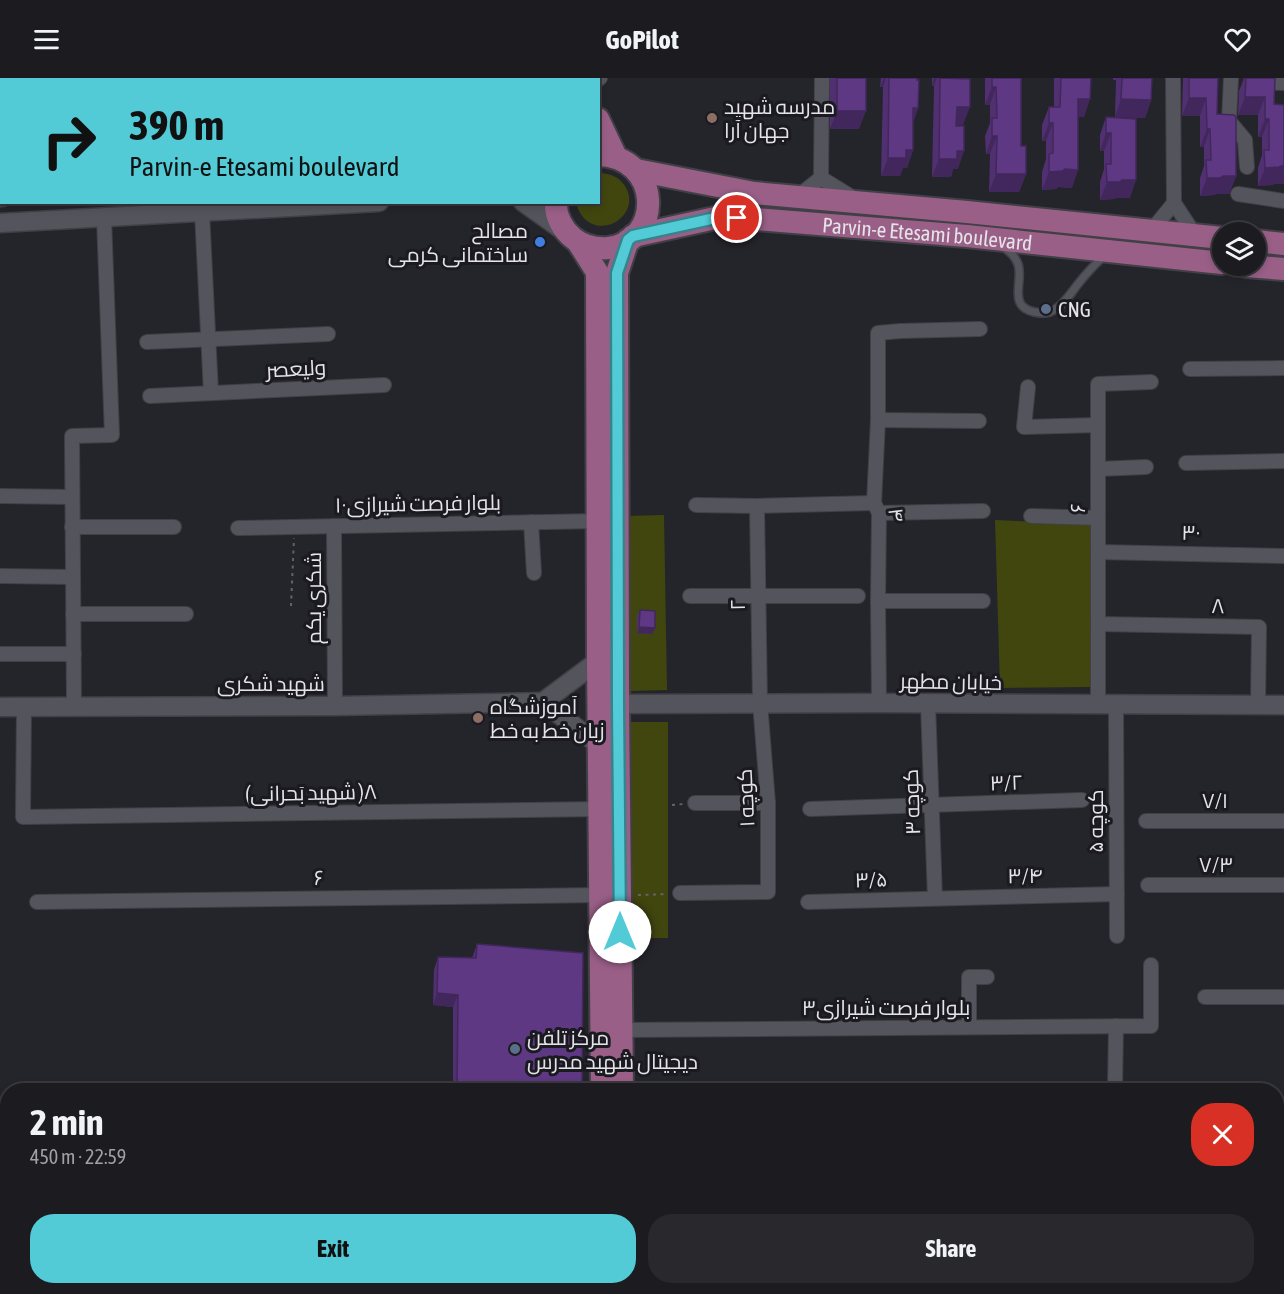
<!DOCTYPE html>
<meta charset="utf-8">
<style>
:root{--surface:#1b1b20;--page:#28282d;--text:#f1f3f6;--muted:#a0a1a5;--line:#39393e;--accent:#52cbd7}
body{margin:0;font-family:"Asap Condensed",Cairo,sans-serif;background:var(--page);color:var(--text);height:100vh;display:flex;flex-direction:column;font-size:22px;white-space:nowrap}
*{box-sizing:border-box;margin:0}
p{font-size:20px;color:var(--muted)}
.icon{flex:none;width:33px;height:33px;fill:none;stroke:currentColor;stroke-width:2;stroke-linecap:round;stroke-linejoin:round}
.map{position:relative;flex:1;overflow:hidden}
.panel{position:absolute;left:0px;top:1005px;width:1284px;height:212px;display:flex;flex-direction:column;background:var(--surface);border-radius:24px 24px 0 0;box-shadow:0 3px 9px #0003,0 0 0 2px var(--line)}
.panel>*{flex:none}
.top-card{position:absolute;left:0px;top:0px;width:600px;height:126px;box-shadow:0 3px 9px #0003,0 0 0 2px var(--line);background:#52cbd7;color:#111;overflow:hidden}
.tools{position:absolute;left:1212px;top:144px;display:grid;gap:12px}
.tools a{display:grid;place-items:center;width:54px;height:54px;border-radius:50%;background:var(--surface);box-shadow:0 3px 9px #0003,0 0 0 2px var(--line);font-size:30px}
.pin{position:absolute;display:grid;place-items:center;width:51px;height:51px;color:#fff;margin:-26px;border:3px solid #fff;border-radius:50%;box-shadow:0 2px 6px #0007}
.me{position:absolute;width:66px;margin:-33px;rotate:0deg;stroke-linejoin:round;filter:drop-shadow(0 0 4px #0008)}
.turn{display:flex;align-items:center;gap:21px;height:126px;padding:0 30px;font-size:27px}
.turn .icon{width:78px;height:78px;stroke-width:2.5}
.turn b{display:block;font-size:42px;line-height:51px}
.round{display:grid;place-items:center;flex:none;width:63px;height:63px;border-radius:24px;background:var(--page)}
.head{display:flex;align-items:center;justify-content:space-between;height:102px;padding:0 30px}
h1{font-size:36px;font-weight:700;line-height:45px}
.primary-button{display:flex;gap:12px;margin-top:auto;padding:12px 30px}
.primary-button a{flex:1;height:69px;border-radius:24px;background:var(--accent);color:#111;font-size:24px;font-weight:700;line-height:69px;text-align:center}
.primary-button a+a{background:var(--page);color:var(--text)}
header{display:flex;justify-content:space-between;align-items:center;height:78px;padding:0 30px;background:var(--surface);font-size:27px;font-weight:700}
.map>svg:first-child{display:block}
</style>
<header><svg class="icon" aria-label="menu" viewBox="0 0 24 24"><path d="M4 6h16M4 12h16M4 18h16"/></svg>GoPilot<svg class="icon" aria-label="heart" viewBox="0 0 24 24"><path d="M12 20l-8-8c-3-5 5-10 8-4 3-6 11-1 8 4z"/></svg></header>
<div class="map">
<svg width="1284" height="1216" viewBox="0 0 1284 1216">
<rect width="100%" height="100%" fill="#24242b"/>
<!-- green -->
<g fill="#41460f">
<path d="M601 95C611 96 619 99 625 108 645 140 589 170 576 125L598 124 599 96Z"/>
<polygon points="664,437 667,612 629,613 626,438"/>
<polygon points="995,442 1091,446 1090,609 1000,610"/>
<rect x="625" y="644" width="43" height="216"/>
</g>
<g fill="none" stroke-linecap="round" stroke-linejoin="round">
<defs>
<path id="service" d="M1003 169C1010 174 1015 178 1018 186 1024 203 1007 228 1034 234 1039 235 1048 236 1052 233 1063 228 1071 215 1078 206 1086 196 1094 187 1104 178"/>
<g id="minor">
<polyline points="218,0 219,2"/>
<polyline points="1173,0 1174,125"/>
<polyline points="1231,0 1229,43 1245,62 1247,89"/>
<polyline points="198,2 201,0"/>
<polyline points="597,2 600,0"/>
<polyline points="1257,4 1284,5"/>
<polyline points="0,34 2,34"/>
<polyline points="821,100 822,0"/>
<polyline points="1238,116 1284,123"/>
<polyline points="797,119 821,100 855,121"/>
<polyline points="202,134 211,315"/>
<polyline points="1151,153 1174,125 1195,157"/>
<polyline points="147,264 328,256"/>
<polyline points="1190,291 1284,290"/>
<polyline points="1028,309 1024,349 1098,347 1098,627"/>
<polyline points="150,318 384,307"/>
<polyline points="878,342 979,343"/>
<polyline points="1098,347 1098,306 1151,304"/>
<polyline points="1186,385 1284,383"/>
<polyline points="1098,391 1146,389"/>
<polyline points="0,418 72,419"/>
<polyline points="696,427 757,428 874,425"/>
<polyline points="879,435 983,433"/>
<polyline points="1031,438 1098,440"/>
<polyline points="531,444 534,495"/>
<polyline points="334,448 335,628"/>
<polyline points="72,449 174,449"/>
<polyline points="238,450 598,443"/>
<polyline points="1098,474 1284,478"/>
<polyline points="0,498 73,499"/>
<polyline points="690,518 858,518"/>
<polyline points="878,523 983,523"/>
<polyline points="73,536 186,536"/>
<polyline points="1098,546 1259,549 1258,627"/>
<polyline points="0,576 74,576"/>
<polyline points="879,625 878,523 879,435 874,425 878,342 878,255 900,253 980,251"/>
<polyline points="928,626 935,820"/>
<polyline points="1116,627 1117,858"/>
<polyline points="74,628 72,358 112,357 104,140"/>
<polyline points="24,629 23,739 600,731"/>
<polyline points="695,725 768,725"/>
<polyline points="810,731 1082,722"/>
<polyline points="1146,743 1284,743"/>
<polyline points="1148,807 1284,807"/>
<polyline points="680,815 768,814 768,725 760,625 757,428"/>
<polyline points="37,824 601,817"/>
<polyline points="808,824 1117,816"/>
<polyline points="1205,919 1284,919"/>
<polyline points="969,949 969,899 987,899"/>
<polyline points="621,952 1151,948 1151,887"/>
<polyline points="1115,1012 1116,948"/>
<polyline points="1276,1033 1284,1033"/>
<polyline points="992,1216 992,1209"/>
</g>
<g id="tertiary">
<polyline points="0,119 2,119"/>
<polyline points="523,124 568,156"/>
<polyline points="0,145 379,124"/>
<polyline points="543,624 599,667"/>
<polyline points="543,624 598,583"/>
<polyline points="618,626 879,625 1284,627"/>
<polyline points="0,629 335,628 543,624"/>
<polyline points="1276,1134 1284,1134"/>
<polyline points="0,1140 8,1140"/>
</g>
<g id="primary">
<polyline points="549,0 550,2"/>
<polyline points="581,0 581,2"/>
<polyline points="598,41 616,79"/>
<polyline points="636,92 754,115 967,134 1222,160"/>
<path d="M556 124C555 138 563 152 573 160 583 168 595 171 608 170 664 164 662 78 598 77"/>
<path id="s1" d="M633 158 720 139 755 141 967 158 1222 185"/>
<polyline points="1256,163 1284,166"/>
<polyline points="578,164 597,194 598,583 602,1012"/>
<polyline points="1246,188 1284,191"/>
<polyline points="622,1012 618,626 617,195 628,162"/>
<polyline points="604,1209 604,1216"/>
<polyline points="624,1209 624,1216"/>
</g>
</defs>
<!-- service casing -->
<use href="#service" stroke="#414046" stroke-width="10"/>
<!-- minor casing -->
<use href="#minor" stroke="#414046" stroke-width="16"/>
<!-- tertiary casing -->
<use href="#tertiary" stroke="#414046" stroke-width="21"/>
<!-- primary casing -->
<use href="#primary" stroke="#414046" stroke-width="26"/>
<!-- path -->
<g stroke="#636369" stroke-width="2" stroke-dasharray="3 4.5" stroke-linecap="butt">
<polyline points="291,528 294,460"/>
<polyline points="672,727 684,726"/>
<polyline points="638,817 668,816"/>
</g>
<!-- service -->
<use href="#service" stroke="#54545c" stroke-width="7"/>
<!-- minor -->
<use href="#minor" stroke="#54545c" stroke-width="14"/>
<!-- tertiary -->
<use href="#tertiary" stroke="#54545c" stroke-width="18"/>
<!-- primary -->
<use href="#primary" stroke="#9a5f87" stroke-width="22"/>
</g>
<!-- wall -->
<g fill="#513071">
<polygon points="830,0 866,0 859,51 830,51"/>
<polygon points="881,0 917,0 918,30 913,44 913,72 907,90 903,90 900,98 881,98 883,9 880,9"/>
<polygon points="932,0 968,0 963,47 956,47 958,91 953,91 951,99 932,99 934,8 932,8"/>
<polygon points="985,0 1021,0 1021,68 1026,96 1019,114 989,114 990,76 986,76 985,58 990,45 990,27 985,27"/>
<polygon points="1054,0 1091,0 1084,39 1078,39 1072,110 1058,109 1056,111 1042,112 1042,94 1046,81 1046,63 1042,63 1042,47 1049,29 1054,29"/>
<polygon points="1113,0 1152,0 1151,22 1145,40 1115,39 1116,2 1113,2"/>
<polygon points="1183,0 1218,0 1217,36 1236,98 1229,116 1216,116 1214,117 1200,118 1200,100 1204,88 1204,69 1200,69 1200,38 1182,38"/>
<polygon points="1244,0 1275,0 1274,106 1272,107 1258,108 1258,90 1262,77 1262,59 1258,59 1258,37 1238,37 1239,13"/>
<polygon points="1106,39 1130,120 1116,120 1114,121 1100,122 1100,104 1104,91 1104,73 1100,73 1100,57"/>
<polygon points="640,532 655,550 652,556 637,555 637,538"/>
<polygon points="477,866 582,1012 453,1012 453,929 433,927 434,892 438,879 472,880"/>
<polygon points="853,1209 887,1209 887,1216 852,1216"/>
<polygon points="923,1209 958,1209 958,1216 922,1216"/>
</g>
<!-- shaded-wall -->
<g fill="#42275c">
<polygon points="260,0 279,0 275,2 260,2"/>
<polygon points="884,0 886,0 883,9 880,9"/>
<polygon points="934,0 937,0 934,8 932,8"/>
<polygon points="992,9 996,9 990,27 985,27"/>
<polygon points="1245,19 1265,19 1258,37 1238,37"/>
<polygon points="1189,20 1206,20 1200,38 1182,38"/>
<polygon points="1078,21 1090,21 1084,39 1071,39"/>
<polygon points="1121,21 1151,22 1145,40 1115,39"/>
<polygon points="957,29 970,29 963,47 950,47"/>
<polygon points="913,30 918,30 912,48"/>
<polygon points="837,33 866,33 859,51 830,51"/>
<polygon points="1265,41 1269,41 1262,59 1258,59"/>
<polygon points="1049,45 1053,45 1046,63 1042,63"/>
<polygon points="1207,51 1210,51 1204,69 1200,69"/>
<polygon points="1106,55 1111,55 1104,73 1100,73"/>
<polygon points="992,58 997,58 990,76 986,76"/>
<polygon points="906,72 913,72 907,90 903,90 900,98 881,98 888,80"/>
<polygon points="957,73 964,73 958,91 953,91 951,99 932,99 939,81"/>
<polygon points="1281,88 1284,88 1284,106 1274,106 1272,107 1258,108 1265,90"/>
<polygon points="1065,91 1078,92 1072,110 1058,109 1056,111 1042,112 1049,94"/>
<polygon points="996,96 1026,96 1019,114 989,114"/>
<polygon points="1223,98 1236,98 1229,116 1216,116 1214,117 1200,118 1207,100"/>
<polygon points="1122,102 1136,102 1130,120 1116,120 1114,121 1100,122 1107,104"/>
<polygon points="639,549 655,550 652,556 637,555"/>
<polygon points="437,915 458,917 453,929 433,927"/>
</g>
<!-- building -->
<g fill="#5e3883" stroke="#42275c" stroke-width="1.5">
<rect x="837" y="0" width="29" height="33"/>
<polygon points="889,0 917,0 917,2 919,2 918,30 913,30 913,72 906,72 906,80 888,80"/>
<polygon points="940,0 970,1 970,29 957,29 956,48 964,48 964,73 957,73 957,81 939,81"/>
<polygon points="992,0 1021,0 1021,68 1026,68 1026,96 996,96 997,58 992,58 992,40 997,40 996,9 992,9"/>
<polygon points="1061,0 1091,0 1090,21 1078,21 1078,92 1065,91 1062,93 1049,94 1049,76 1053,75 1053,45 1049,45 1049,29 1060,29"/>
<polygon points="1122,0 1152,0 1151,22 1121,21"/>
<polygon points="1189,0 1218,0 1217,36 1234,37 1236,39 1236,98 1223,98 1220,100 1207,100 1206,82 1211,82 1210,51 1207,51 1206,20 1189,20"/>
<polygon points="1246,0 1275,0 1274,26 1284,27 1284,88 1281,88 1279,89 1265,90 1264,72 1269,72 1269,41 1265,41 1265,19 1245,19"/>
<polygon points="1106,39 1136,41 1136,102 1122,102 1120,104 1107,104 1106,86 1111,86 1111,55 1106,55"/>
<polygon points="640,532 655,533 655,550 639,549"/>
<polygon points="477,866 583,875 582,1012 457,1012 458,917 437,915 438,879 476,880"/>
<rect x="692" y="1209" width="50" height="7"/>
<rect x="857" y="1209" width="30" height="7"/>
<rect x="927" y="1209" width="31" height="7"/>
</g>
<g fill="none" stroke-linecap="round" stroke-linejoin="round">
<defs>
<polyline id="route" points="620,854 618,626 617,195 628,162 633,158 720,139 737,140"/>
</defs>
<!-- route casing -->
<use href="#route" stroke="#35848c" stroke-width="15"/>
<!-- route -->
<use href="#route" stroke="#52cbd7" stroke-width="10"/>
</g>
<!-- markers -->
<g fill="#8d6e63" stroke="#1b1a21" stroke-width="2">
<circle cx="712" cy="40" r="6"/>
<circle cx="478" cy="640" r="6"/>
</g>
<circle fill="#3f7fe0" stroke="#1b1a21" stroke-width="2" cx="540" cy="164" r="6"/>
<g fill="#5c6f8a" stroke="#1b1a21" stroke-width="2">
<circle cx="1046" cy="231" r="6"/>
<circle cx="515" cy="971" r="6"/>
</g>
<g text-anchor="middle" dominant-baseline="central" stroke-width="6" stroke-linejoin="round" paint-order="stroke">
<!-- poi labels -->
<g font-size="21" fill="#e4e3e8" stroke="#1b1a21" text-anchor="start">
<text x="724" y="28">مدرسه شهید<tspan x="724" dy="24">جهان آرا</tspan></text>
<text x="528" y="152" text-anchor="end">مصالح<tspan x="528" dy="24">ساختمانی کرمی</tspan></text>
<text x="1058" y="231">CNG</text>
<text x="490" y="628">آموزشگاه<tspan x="490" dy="24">زبان خط به خط</tspan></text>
<text x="527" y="959">مرکز تلفن<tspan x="527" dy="24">دیجیتال شهید مدرس</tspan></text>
</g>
<!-- street labels -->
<g font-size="21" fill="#e4e3e8" stroke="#1b1a21">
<text stroke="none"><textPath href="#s1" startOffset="297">Parvin-e Etesami boulevard</textPath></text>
<text transform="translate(296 290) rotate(-3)">ولیعصر</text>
<text transform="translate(418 425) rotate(-1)">بلوار فرصت شیرازی۱۰</text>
<text transform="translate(1077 430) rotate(-90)">۶</text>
<text transform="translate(897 437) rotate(83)">۴</text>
<text transform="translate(1191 454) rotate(1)">۳۰</text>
<text transform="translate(313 520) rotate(-90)">شکری یکم</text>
<text transform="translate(737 527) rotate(-91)">۲</text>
<text transform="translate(1218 527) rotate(1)">۸</text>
<text transform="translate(951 603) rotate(1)">خیابان مطهر</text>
<text x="271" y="605">شهید شکری</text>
<text transform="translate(1006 704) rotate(-2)">۳/۲</text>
<text transform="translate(311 714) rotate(-1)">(شهید بَحرانی )۸</text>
<text transform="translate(745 720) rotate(-93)">کوچه ۱</text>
<text x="1215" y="722">۷/۱</text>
<text transform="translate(911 724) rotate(-92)">کوچه ۳</text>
<text transform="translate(1095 743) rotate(-90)">کوچه ۵</text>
<text x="1216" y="786">۷/۳</text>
<text transform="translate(1025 797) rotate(-1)">۳/۴</text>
<text transform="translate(319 799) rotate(-1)">۶</text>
<text transform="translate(871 801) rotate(-2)">۳/۵</text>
<text x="886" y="929">۳بلوار فرصت شیرازی</text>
</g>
</g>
</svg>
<div class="tools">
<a><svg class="icon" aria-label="layers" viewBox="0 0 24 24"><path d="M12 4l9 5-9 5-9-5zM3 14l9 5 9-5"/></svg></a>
</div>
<div class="pin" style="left:737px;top:140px;background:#d93025"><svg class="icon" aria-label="arrive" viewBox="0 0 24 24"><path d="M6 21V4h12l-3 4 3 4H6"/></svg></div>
<svg class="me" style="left:620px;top:854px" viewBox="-20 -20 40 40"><circle r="19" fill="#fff"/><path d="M0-13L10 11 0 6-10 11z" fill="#52cbd7"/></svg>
<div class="top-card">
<div class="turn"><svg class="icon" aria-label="right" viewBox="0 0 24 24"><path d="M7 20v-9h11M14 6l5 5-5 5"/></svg><div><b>390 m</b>Parvin-e Etesami boulevard</div></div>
</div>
<section class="panel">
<div class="head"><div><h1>2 min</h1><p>450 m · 22:59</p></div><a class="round" style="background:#d93025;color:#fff"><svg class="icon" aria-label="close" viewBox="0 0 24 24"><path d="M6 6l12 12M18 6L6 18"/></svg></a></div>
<div class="primary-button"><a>Exit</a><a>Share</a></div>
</section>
</div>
